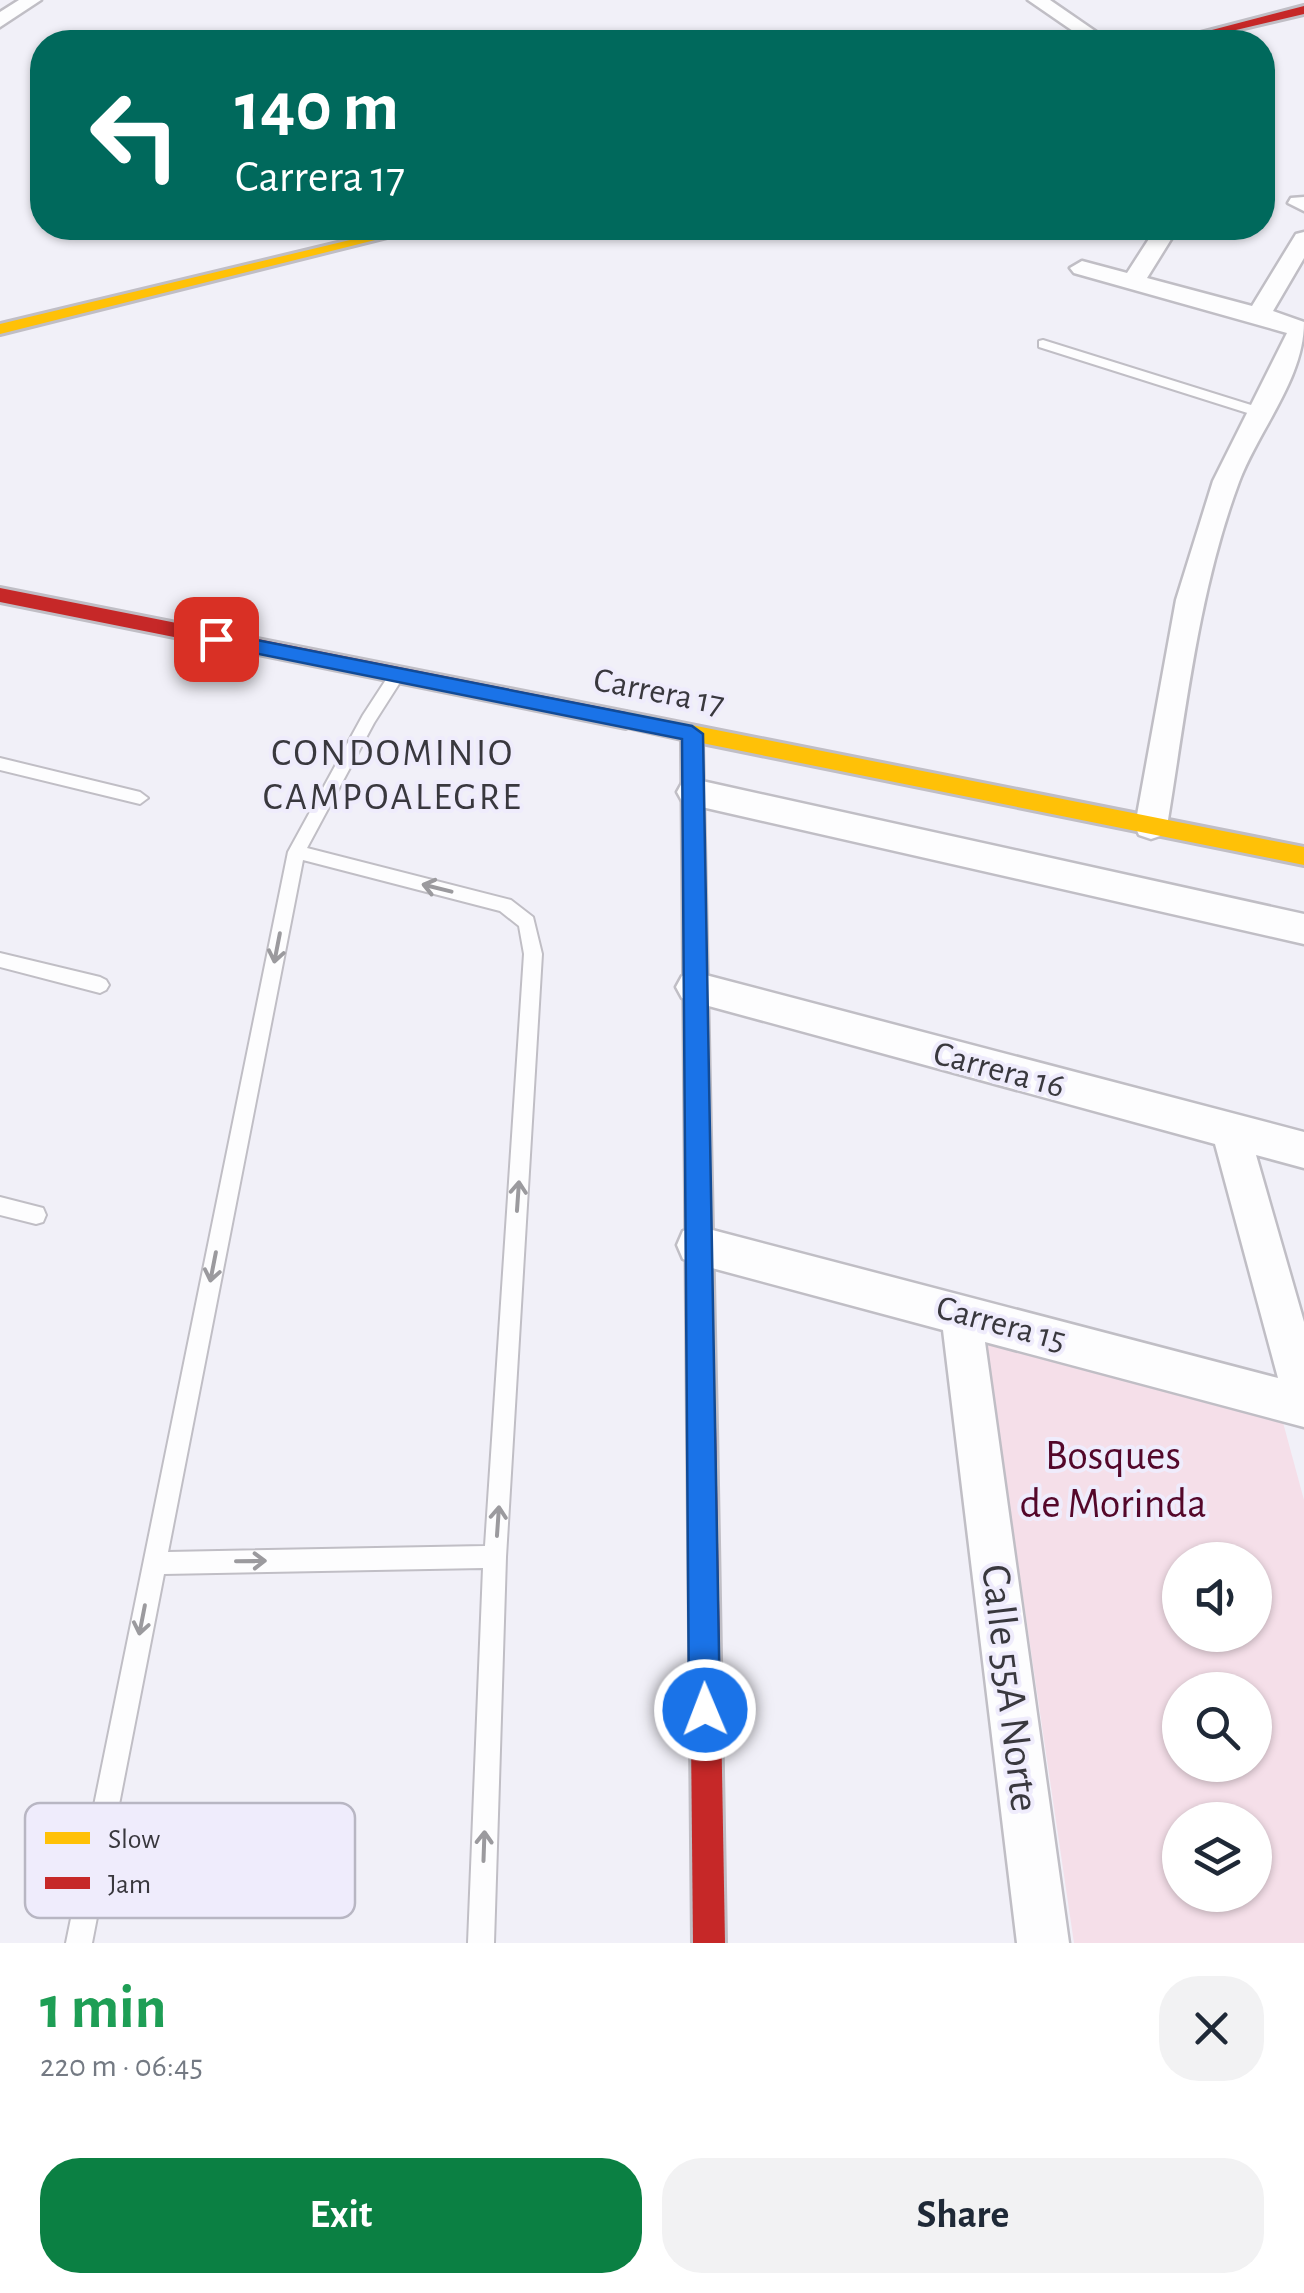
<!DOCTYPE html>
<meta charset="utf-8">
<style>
:root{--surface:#fff;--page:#f2f2f3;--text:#1f2937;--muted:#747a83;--accent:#0b8043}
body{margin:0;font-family:"Alegreya Sans",sans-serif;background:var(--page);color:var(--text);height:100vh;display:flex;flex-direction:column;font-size:38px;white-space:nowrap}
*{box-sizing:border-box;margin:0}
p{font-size:32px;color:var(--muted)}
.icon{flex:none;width:55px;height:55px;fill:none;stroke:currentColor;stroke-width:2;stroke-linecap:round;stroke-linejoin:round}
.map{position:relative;height:1943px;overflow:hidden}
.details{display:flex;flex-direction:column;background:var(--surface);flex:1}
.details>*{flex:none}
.top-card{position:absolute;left:30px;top:30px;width:1245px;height:210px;border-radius:40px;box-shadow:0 2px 8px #0004;background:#00695c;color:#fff;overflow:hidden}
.fabs{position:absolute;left:1162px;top:1542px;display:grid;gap:20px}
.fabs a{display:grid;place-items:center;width:110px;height:110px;border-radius:50%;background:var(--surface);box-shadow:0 2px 8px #0004;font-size:50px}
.pin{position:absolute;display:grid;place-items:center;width:85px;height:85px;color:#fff;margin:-42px;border-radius:20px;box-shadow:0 5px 15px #0006}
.me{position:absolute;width:110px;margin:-55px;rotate:359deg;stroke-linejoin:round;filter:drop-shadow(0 0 8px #0008)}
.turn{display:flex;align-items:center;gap:35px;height:210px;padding:0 40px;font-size:45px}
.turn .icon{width:130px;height:130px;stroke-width:2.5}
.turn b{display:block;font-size:70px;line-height:85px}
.round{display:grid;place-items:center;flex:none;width:105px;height:105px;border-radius:40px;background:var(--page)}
.headline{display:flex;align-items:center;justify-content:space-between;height:170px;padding:0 40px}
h1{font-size:60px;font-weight:600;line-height:75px;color:#1e9e55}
.cta{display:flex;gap:20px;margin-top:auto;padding:20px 40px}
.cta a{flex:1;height:115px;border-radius:40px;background:var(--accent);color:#fff;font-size:40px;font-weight:600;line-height:115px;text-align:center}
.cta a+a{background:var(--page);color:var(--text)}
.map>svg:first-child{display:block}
</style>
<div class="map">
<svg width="1304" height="1943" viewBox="0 0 1304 1943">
<rect width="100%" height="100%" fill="#f1f0f8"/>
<!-- green -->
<path fill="#f5dfe9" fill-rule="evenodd" d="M985 1340 1281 1415 1304 1500V1943H1074ZM1180 1560H1255V1635H1180ZM1180 1690H1255V1765H1180ZM1180 1820H1255V1895H1180Z"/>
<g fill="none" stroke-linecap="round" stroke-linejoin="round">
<defs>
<g id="lane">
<polygon points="1043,340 1267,410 1268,413 1267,416 1257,416 1039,347 1039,341"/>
<path d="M396 670 404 676 374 723 307 848 511 900 533 917 542 954 506 1557 494 1943H468L483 1568 164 1574 92 1943H66L288 852 363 715 391 672ZM303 860 500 911 519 926 524 954 485 1546 168 1552Z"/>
<polygon points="0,758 140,792 148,798 140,804 0,770"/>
<polygon points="0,953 100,977 106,980 109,985 106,990 100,993 0,967"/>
<polygon points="0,1197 43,1208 46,1215 43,1222 36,1224 0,1215"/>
</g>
<g id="street">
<polygon points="19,0 41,0 0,27 0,12"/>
<polygon points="1028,0 1050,0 1111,42 1089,42"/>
<polygon points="1304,197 1304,211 1288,203 1291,198"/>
<path d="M1156 228H1178L1147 278 1252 306 1296 234 1304 232V258L1273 311 1304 322C1304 379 1259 429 1239 482 1198 592 1186 711 1167 826L1163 835 1151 839 1139 835 1135 826 1176 600 1213 481 1287 333 1074 273 1070 268 1082 261 1127 273Z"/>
<polygon points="693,779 1304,914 1304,944 693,805 682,801 677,792 682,783"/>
<polygon points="694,972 1304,1132 1304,1168 1256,1155 1304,1322 1304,1427 985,1342 1069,1943 1017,1943 943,1330 697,1264 683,1259 677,1245 683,1231 697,1226 1278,1378 1215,1144 694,1002 682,998 676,987 682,976"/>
</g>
<g id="slow">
<polygon points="400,228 423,228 0,334 0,324"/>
<polygon points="626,712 1304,847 1304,865 702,743 716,1427 712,1437 702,1441 692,1437 688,1427 682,739 619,725 616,720 619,715"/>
</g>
<g id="jam">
<polygon points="1304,6 1304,14 1185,42 1166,42"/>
<polygon points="0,588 626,712 636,720 626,728 0,602"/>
<polygon points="702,1413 712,1417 716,1427 725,1943 693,1943 688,1427 692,1417"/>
</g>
</defs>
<!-- lane casing -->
<use href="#lane" stroke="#c0bec5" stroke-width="4"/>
<!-- street casing -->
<use href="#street" stroke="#c0bec5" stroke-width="5"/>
<!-- slow casing -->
<use href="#slow" stroke="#c0bec5" stroke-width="6"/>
<!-- jam casing -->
<use href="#jam" stroke="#c0bec5" stroke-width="6"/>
<!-- lane -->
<use href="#lane" fill="#fdfdfe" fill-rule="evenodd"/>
<!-- street -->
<use href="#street" fill="#fdfdfe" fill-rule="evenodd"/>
<!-- slow -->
<use href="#slow" fill="#ffc107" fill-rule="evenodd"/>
<!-- jam -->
<use href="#jam" fill="#c62828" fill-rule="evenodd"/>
</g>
<!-- one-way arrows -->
<defs><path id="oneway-shaft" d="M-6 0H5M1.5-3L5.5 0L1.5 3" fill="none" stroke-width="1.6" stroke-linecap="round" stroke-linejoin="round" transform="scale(2.5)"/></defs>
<g stroke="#9b9a9e">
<use href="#oneway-shaft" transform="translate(437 888) rotate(-166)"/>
<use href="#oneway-shaft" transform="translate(277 948) rotate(101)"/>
<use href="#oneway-shaft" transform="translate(518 1196) rotate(-86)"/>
<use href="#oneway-shaft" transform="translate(213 1267) rotate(101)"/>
<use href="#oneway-shaft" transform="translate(498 1521) rotate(-86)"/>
<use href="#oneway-shaft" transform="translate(251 1561) rotate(-1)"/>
<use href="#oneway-shaft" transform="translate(142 1620) rotate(101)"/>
<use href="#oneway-shaft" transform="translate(484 1846) rotate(-88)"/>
</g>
<!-- route -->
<polygon fill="#1a73e8" stroke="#114b97" stroke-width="2.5" points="216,632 692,726 703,734 720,1710 716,1721 705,1726 694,1721 689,1710 682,739 209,644 209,634"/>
<g text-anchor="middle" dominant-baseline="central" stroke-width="8" stroke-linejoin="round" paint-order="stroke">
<!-- street labels -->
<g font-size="35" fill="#39383e" stroke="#efecfc">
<text transform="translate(659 692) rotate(11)">Carrera 17</text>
<text transform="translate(999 1070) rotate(15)">Carrera 16</text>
<text transform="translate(1001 1324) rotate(15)">Carrera 15</text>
</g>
<!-- neighbourhood labels -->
<g font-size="38" letter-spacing="2.5" fill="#39383e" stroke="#efecfc">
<text x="393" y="754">CONDOMINIO<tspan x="393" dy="44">CAMPOALEGRE</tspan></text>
</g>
<!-- near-park labels -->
<g font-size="42" fill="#54072a" stroke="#efecfc">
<text x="1113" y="1456">Bosques<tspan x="1113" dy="48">de Morinda</tspan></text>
</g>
<!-- near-street labels -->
<g font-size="42" fill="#39383e" stroke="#efecfc">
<text transform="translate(1010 1688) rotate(83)">Calle 55A Norte</text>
</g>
</g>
<!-- legend -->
<rect x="25" y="1803" width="330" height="115" rx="15" fill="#efecfc" stroke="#b8b6c3" stroke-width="2.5"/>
<rect x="45" y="1832" width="45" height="12" fill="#ffc107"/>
<rect x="45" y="1877" width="45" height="12" fill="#c62828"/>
<g font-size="28" fill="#39383e">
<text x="108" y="1848">Slow</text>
<text x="108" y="1893">Jam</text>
</g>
</svg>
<div class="fabs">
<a><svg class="icon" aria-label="sound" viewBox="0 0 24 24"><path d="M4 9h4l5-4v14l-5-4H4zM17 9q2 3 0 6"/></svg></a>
<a><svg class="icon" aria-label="search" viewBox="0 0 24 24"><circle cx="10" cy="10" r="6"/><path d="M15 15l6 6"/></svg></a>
<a><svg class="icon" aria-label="layers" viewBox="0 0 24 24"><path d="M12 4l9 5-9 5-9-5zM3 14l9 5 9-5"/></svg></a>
</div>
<div class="pin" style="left:216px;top:639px;background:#d93025"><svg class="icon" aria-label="arrive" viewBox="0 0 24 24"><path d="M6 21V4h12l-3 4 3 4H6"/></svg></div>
<svg class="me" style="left:705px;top:1710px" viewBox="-20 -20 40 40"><circle r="17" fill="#1a73e8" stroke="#fff" stroke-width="3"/><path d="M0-11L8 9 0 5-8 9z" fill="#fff"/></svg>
<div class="top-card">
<div class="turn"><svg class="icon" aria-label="left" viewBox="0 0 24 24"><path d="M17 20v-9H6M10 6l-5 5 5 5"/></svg><div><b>140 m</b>Carrera 17</div></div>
</div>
</div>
<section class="details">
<div class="headline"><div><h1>1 min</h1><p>220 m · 06:45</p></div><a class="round"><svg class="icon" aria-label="close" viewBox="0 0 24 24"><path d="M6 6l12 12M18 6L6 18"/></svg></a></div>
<div class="cta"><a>Exit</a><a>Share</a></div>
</section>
